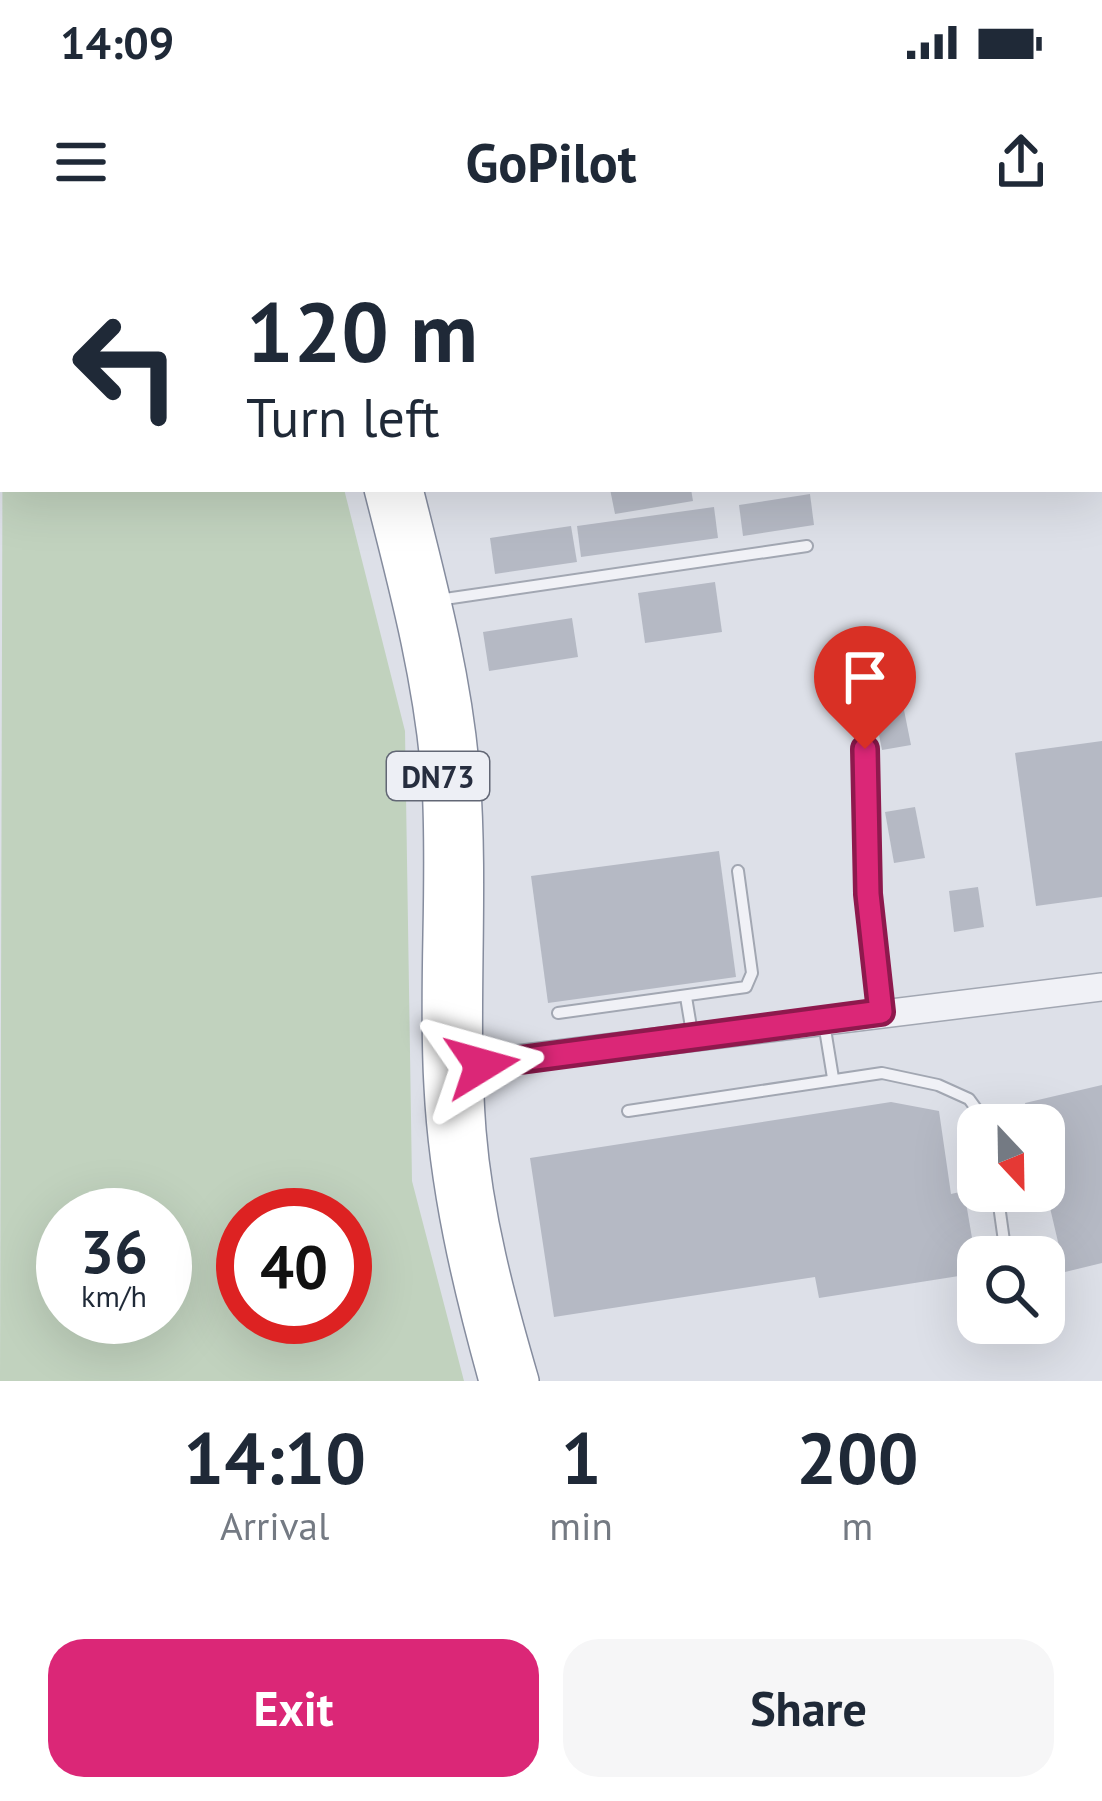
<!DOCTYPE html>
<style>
:root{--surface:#fff;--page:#f6f6f7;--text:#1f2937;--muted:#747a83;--accent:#db2777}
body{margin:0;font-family:"PT Sans",sans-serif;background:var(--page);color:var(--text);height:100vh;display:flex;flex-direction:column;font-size:45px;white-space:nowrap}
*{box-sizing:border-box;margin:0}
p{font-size:39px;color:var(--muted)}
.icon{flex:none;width:66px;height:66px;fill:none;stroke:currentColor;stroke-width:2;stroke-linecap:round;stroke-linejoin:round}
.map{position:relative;height:1141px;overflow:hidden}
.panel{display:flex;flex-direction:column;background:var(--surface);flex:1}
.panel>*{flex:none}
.guide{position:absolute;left:0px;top:0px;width:1104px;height:252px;box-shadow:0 12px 48px #0002;background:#fff;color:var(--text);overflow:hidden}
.needle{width:78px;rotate:158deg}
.controls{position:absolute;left:957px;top:864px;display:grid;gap:24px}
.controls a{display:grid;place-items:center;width:108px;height:108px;border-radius:24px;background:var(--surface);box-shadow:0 12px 48px #0002;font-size:60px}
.speed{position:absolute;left:36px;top:948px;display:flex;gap:24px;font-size:60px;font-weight:700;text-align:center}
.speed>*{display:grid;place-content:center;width:156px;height:156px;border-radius:50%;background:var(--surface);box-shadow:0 12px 48px #0002;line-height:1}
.speed small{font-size:30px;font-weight:400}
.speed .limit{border:18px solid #d22;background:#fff;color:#111}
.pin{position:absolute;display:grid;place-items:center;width:102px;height:102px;color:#fff;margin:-123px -51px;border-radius:50% 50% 50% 0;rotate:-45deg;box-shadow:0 0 12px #0007}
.pin .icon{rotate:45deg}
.me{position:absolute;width:132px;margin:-66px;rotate:82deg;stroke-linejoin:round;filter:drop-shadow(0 0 9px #0008)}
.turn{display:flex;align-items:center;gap:42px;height:252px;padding:0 48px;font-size:54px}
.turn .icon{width:156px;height:156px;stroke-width:2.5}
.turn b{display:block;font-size:84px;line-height:102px}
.eta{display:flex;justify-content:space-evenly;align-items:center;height:204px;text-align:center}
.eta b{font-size:72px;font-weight:600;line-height:84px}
.action{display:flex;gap:24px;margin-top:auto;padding:24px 48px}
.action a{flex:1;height:138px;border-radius:36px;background:var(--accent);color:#fff;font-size:48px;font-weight:600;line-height:138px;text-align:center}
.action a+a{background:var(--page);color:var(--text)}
.status{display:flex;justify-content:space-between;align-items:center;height:84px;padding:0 60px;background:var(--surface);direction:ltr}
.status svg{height:33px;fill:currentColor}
header{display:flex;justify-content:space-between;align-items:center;height:156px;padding:0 48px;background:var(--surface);font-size:54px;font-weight:600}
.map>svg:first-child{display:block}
</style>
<div class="status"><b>14:09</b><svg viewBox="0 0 49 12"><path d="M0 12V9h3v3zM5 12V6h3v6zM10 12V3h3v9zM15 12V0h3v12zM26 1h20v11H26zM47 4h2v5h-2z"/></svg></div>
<header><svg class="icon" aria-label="menu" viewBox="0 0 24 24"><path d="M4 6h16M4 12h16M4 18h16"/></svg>GoPilot<svg class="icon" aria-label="share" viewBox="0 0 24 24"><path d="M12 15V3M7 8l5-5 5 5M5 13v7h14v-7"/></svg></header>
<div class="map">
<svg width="1102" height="1141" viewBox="0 0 1102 1141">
<rect width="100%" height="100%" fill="#dde0e8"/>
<!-- green -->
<path fill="#c1d2be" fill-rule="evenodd" d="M3 33V249H344L405 491 412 941 464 1141H0ZM63 975H165V1077H63ZM243 975H345V1077H243Z"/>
<!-- building -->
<g fill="#b5b9c4">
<polygon points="610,249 691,249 693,261 615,274"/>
<polygon points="810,254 814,285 743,296 739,265"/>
<polygon points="714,267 718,298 581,317 577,286"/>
<polygon points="571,286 577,322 495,334 490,298"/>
<polygon points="715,342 722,392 645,403 638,353"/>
<polygon points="572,378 578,417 489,431 483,392"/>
<polygon points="899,445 911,505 882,510 870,450"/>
<polygon points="1102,501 1102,657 1036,666 1015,513"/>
<polygon points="915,567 925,618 894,623 885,572"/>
<polygon points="719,611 736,737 548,763 531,636"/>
<polygon points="978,647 984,687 954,692 949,651"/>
<polygon points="1102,845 1102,1023 1065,1032 1044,942 1044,885 1030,885 1025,863"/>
<polygon points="891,862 939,871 951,954 964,951 978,1033 819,1058 815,1037 554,1077 530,918"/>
</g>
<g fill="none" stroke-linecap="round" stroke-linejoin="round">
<defs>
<g id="service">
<polyline points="438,360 807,306"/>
<polyline points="865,509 869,654 881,772"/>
<polyline points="686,757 692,793"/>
<polyline points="558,773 746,747 752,733 738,631"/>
<polyline points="824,783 833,838"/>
<polyline points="628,871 882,833 938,845 969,859 988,885"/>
<polyline points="997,951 1004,1001"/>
</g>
<polyline id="tertiary" points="445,828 1102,747"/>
<g id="trunk">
<polyline points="317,0 318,3"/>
<polyline points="342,0 343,3"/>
<path d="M381 249C406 346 432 444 439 544 445 645 435 745 441 846 446 947 469 1044 496 1141"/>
<path d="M406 249C430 344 455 437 463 535 472 654 460 773 469 891 476 977 498 1059 522 1141"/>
</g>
</defs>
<!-- service casing -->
<use href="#service" stroke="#a2a7b2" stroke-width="14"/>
<!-- tertiary casing -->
<use href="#tertiary" stroke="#a2a7b2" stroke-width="30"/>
<!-- trunk casing -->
<use href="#trunk" stroke="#858c9e" stroke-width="36"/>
<!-- service -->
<use href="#service" stroke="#f0f1f6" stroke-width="10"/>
<!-- tertiary -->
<use href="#tertiary" stroke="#f0f1f6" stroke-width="27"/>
<!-- trunk -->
<use href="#trunk" stroke="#fff" stroke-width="33"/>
</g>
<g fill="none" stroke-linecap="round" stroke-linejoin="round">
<defs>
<polyline id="route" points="482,825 881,772 868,654 865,509"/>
</defs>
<!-- route casing -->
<use href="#route" stroke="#8e194d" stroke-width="30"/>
<!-- route -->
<use href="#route" stroke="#db2777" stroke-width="21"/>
</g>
<g text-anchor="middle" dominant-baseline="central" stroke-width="9" stroke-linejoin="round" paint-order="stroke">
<!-- shield labels -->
<rect fill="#edeff5" stroke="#626775" stroke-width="3" x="387" y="512" width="102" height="48" rx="9"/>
<g font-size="30" font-weight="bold" fill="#262d3e">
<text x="438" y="536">DN73</text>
</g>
</g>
</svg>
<div class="controls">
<a><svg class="needle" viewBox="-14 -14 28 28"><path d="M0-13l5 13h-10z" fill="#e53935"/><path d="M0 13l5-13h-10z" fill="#747a83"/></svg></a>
<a><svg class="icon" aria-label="search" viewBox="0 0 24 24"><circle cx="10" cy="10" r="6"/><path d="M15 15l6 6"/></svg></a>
</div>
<div class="speed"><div>36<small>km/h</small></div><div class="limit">40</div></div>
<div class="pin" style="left:865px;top:509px;background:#d93025"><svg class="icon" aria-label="arrive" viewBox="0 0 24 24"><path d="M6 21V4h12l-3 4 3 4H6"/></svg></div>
<svg class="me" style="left:482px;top:825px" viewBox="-20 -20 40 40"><path d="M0-17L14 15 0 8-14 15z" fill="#db2777" stroke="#fff" stroke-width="4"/></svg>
<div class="guide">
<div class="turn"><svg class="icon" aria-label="left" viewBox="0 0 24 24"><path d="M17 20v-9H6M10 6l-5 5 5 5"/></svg><div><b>120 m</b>Turn left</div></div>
</div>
</div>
<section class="panel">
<div class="eta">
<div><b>14:10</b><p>Arrival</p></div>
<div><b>1</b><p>min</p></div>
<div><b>200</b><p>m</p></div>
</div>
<div class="action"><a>Exit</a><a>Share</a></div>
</section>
